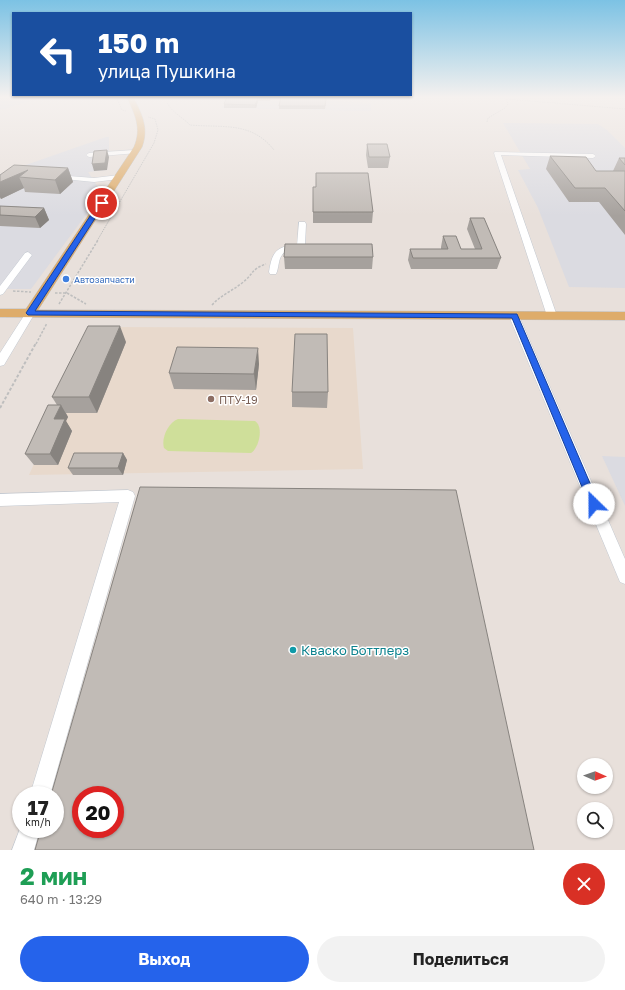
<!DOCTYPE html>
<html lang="ru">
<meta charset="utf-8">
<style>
:root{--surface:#fff;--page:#f2f2f2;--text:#222;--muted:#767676;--accent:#2563eb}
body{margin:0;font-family:"Golos Text",sans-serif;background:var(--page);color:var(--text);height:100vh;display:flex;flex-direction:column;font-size:15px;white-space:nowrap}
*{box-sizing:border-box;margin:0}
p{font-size:13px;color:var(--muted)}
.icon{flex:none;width:22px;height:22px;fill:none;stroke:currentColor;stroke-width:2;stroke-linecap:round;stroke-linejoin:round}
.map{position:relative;height:850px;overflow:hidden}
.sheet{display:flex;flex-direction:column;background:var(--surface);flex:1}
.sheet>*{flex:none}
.top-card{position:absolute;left:12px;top:12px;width:400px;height:84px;border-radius:0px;box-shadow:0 1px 3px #0004;background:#1a4fa0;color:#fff;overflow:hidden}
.needle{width:26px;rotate:92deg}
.buttons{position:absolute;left:577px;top:758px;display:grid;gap:8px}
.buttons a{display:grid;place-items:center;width:36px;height:36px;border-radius:50%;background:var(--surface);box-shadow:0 1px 3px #0004;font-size:20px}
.speed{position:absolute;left:12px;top:786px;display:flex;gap:8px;font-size:20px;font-weight:700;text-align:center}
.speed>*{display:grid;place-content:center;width:52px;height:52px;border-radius:50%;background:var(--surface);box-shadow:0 1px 3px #0004;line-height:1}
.speed small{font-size:10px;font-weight:400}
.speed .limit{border:6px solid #d22;background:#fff;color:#111}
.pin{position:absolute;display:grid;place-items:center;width:34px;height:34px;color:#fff;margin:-17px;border:2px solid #fff;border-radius:50%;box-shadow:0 1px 4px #0007}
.me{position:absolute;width:44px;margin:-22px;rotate:337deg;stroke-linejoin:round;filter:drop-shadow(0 0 3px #0008)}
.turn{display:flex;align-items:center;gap:14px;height:84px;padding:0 20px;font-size:18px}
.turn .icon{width:52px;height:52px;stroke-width:2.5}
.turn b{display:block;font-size:28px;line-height:34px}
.round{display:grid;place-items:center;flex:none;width:42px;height:42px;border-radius:21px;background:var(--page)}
.head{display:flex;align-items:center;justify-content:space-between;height:68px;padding:0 20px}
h1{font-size:24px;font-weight:700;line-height:30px;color:#1e9e55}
.action{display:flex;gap:8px;margin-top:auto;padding:8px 20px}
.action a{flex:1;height:46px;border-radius:24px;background:var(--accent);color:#fff;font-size:16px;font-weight:700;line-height:46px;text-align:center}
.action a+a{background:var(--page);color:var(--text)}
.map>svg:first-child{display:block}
</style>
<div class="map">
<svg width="625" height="850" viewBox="0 0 625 850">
<rect width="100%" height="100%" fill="#e8e0db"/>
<!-- industrial -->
<g fill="#dbdbe1">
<polygon points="0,97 45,97 0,110"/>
<polygon points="228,97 337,97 337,101 371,103 371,111 222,108"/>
<polygon points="503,123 598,124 607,130 625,148 625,288 569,287 538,208 518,170 530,169"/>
<polygon points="106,137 109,137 109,153 107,170 88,172 102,193 31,289 0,289 0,174"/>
<polygon points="602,456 625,457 625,506"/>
</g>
<!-- education -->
<polygon fill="#e8d9cc" points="95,327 353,328 363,469 29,475"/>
<!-- pitch -->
<path fill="#cfdf9a" d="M178 419 255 421C264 427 259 448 251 453L168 451 164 448C161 438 168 423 178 419Z"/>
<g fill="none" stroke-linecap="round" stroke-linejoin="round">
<defs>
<g id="minor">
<polygon points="135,150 137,151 137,153 89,157 86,155 89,153"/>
<polygon points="495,152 593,154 596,156 593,158 501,155 557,316 555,318 552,319 547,316 494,153"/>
<polygon points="56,175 94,178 119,175 122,177 119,179 94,182 54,178 54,176"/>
<path d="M299 222H305L306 224 305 245H315L319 247C310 255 290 243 282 255 278 260 279 268 276 274H270L269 272C272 252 276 246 297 245Z"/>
<polygon points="28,252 32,255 3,294 0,295 0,286 25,253"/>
<polygon points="30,310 35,313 4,365 0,366 0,353 27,311"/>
<polygon points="514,313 519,316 625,559 625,584 620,582 509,316"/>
<polygon points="128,490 133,492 135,496 50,795 30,795 119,502 0,506 0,494"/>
<polygon points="21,826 21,829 40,829 34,850 12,850"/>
</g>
<path id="major" d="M127 97H133C142 114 149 128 142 147L38 310 625 312V320L0 317V309H26L134 147C142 128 135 115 127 97Z"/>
</defs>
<!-- minor casing -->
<use href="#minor" stroke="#c2c8d0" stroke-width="1"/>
<!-- major casing -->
<use href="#major" stroke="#bebebe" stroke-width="1"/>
<!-- path-far2 -->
<g stroke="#bebebe" stroke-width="1" stroke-dasharray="1.5 1" stroke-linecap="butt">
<polyline points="116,97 122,110 126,111"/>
<polyline points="211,97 215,100"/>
<polyline points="507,99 625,109"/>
<path d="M167 103C173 113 182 117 190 125 223 128 251 121 274 150"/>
<polyline points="487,122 488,118 505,108 508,104 506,97"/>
<polyline points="97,241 154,143 158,130 155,119 148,117"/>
</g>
<!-- path-far1 -->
<g stroke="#bebebe" stroke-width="1.5" stroke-dasharray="2.5 1.5" stroke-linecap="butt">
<polyline points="13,291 31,292"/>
<polyline points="55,293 67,293 86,304"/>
<polyline points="59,304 98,240"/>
<path d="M212 305C221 295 232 291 242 283 253 275 251 269 266 264"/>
<polyline points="36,344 47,323"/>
</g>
<!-- path -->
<polyline stroke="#bebebe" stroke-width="2" stroke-dasharray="3 2" stroke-linecap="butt" points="0,408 36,343"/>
<!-- minor -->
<use href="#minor" fill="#fff" fill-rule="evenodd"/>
<!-- major -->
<use href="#major" fill="#deac6a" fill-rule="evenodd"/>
</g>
<!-- wall -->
<g fill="#a6a19d">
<polygon points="227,97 272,97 270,101 258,101 256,108 224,108 224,104"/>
<polygon points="327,97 325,109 279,109 279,106"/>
<polygon points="367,144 390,157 388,168 368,168 366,155"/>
<polygon points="550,156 596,171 613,171 619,158 625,158 625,235 599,202 569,202 546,169"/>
<polygon points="68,168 73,182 60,194 25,192 24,188 1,199 0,197 0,175"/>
<polygon points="316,173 373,212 372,223 313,223 313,187 316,187"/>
<polygon points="0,206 44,208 49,220 40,228 0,226"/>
<polygon points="470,218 501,258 497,269 411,269 408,260 410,249 441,249 441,247 443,236 461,249 475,249 467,229"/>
<polygon points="284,257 373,257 372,269 285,269"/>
<polygon points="126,342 97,413 66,413 68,417 66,421 72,431 58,465 34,465 25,454 57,405 52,397"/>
<polygon points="259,364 256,390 174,389 169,373"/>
<polygon points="292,392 328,392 327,408 292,407"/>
<polygon points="123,453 127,460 123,475 73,475 68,468"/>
</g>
<!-- shaded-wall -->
<g fill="#87837f">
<polygon points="258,98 258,101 256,108 255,105"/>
<polygon points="107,150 109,157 107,170 94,171 92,164"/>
<polygon points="68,168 73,182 60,194 55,180"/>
<polygon points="28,170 19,177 24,188 1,199 0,197 0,182"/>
<polygon points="44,208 49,220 40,228 35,217"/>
<polygon points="120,326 126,342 97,413 89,397"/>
<polygon points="258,348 259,364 256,390 254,374"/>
<polygon points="61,405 68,417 66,421 72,431 58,465 50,454 54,419"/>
<polygon points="123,453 127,460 123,475 118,468"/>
</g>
<!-- building -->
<g fill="#c1bbb6" stroke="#87837f" fill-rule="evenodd">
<polygon points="227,97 270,97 270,98 258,98 255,105 224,104"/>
<polygon points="281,97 326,97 325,106 279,106"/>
<polygon points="367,144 387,144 390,157 369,157"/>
<polygon points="107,150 105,163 92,164 94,151"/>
<polygon points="550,156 586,157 596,171 625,171 625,211 605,188 575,188"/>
<polygon points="619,158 625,158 625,165"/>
<polygon points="14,165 68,168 55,180 19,177 28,170 0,182 0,175"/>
<polygon points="316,173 368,173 373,212 313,212 313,187 316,187"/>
<polygon points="0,206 44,208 35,217 0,215"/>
<polygon points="470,218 484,218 501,258 413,258 410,249 448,249 443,236 456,236 461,249 482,249"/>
<polygon points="285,244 372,244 373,257 284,257"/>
<polygon points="88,326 120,326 89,397 52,397"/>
<polygon points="295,334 327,334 328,392 292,392"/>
<polygon points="177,347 258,348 254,374 169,373"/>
<polygon points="48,405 61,405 54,419 65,419 50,454 25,454"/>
<polygon points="74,453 123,453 118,468 68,468"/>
<path d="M140 487 456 490 534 850H35L41 829H55V795H51ZM81 795H115V829H81Z"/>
</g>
<!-- sky -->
<linearGradient id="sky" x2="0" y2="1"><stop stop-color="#7cc2e4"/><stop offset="0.45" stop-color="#f5f1ef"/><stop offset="1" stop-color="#f5f1ef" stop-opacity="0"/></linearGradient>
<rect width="625" height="216" fill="url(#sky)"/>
<!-- route -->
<polygon fill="#2563eb" stroke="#184099" points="100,201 105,203 35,311 517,314 599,504 598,507 594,509 591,507 589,504 512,318 28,315 26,313"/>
<!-- markers -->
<circle fill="#3f7fe0" stroke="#fff" stroke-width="1.5" cx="66" cy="279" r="4"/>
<circle fill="#8d6e63" stroke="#fff" stroke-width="1.5" cx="211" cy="399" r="4"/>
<circle fill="#0f9aa8" stroke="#fff" stroke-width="1.5" cx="293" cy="650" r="4"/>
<g text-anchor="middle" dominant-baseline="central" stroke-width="3" stroke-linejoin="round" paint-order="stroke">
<!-- far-shop labels -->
<g font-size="9" fill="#366cbe" stroke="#fff" text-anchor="start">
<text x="74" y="279">Автозапчасти</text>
</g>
<!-- education labels -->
<g font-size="11" fill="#785e54" stroke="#fff" text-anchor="start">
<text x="219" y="399">ПТУ-19</text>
</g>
<!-- near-culture labels -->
<g font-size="13" fill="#0d838f" stroke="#fff" text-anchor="start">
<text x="301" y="650">Кваско Боттлерз</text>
</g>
</g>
</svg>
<div class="buttons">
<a><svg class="needle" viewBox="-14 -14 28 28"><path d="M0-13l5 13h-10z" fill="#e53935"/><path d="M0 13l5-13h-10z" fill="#767676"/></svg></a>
<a><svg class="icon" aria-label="search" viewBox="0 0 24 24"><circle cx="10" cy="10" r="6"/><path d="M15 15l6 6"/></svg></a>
</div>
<div class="speed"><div>17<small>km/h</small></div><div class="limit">20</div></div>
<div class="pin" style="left:102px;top:203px;background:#d93025"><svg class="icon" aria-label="arrive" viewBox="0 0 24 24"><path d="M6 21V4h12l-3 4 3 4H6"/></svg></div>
<svg class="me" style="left:594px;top:504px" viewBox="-20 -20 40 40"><circle r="19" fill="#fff"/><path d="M0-13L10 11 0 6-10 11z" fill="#2563eb"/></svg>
<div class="top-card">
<div class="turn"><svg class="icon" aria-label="left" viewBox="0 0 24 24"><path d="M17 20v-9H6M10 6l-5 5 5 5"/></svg><div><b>150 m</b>улица Пушкина</div></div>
</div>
</div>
<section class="sheet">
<div class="head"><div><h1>2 мин</h1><p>640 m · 13:29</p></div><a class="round" style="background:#d93025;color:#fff"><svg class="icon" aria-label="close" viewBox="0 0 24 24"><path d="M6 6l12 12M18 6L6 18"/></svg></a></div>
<div class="action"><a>Выход</a><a>Поделиться</a></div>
</section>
